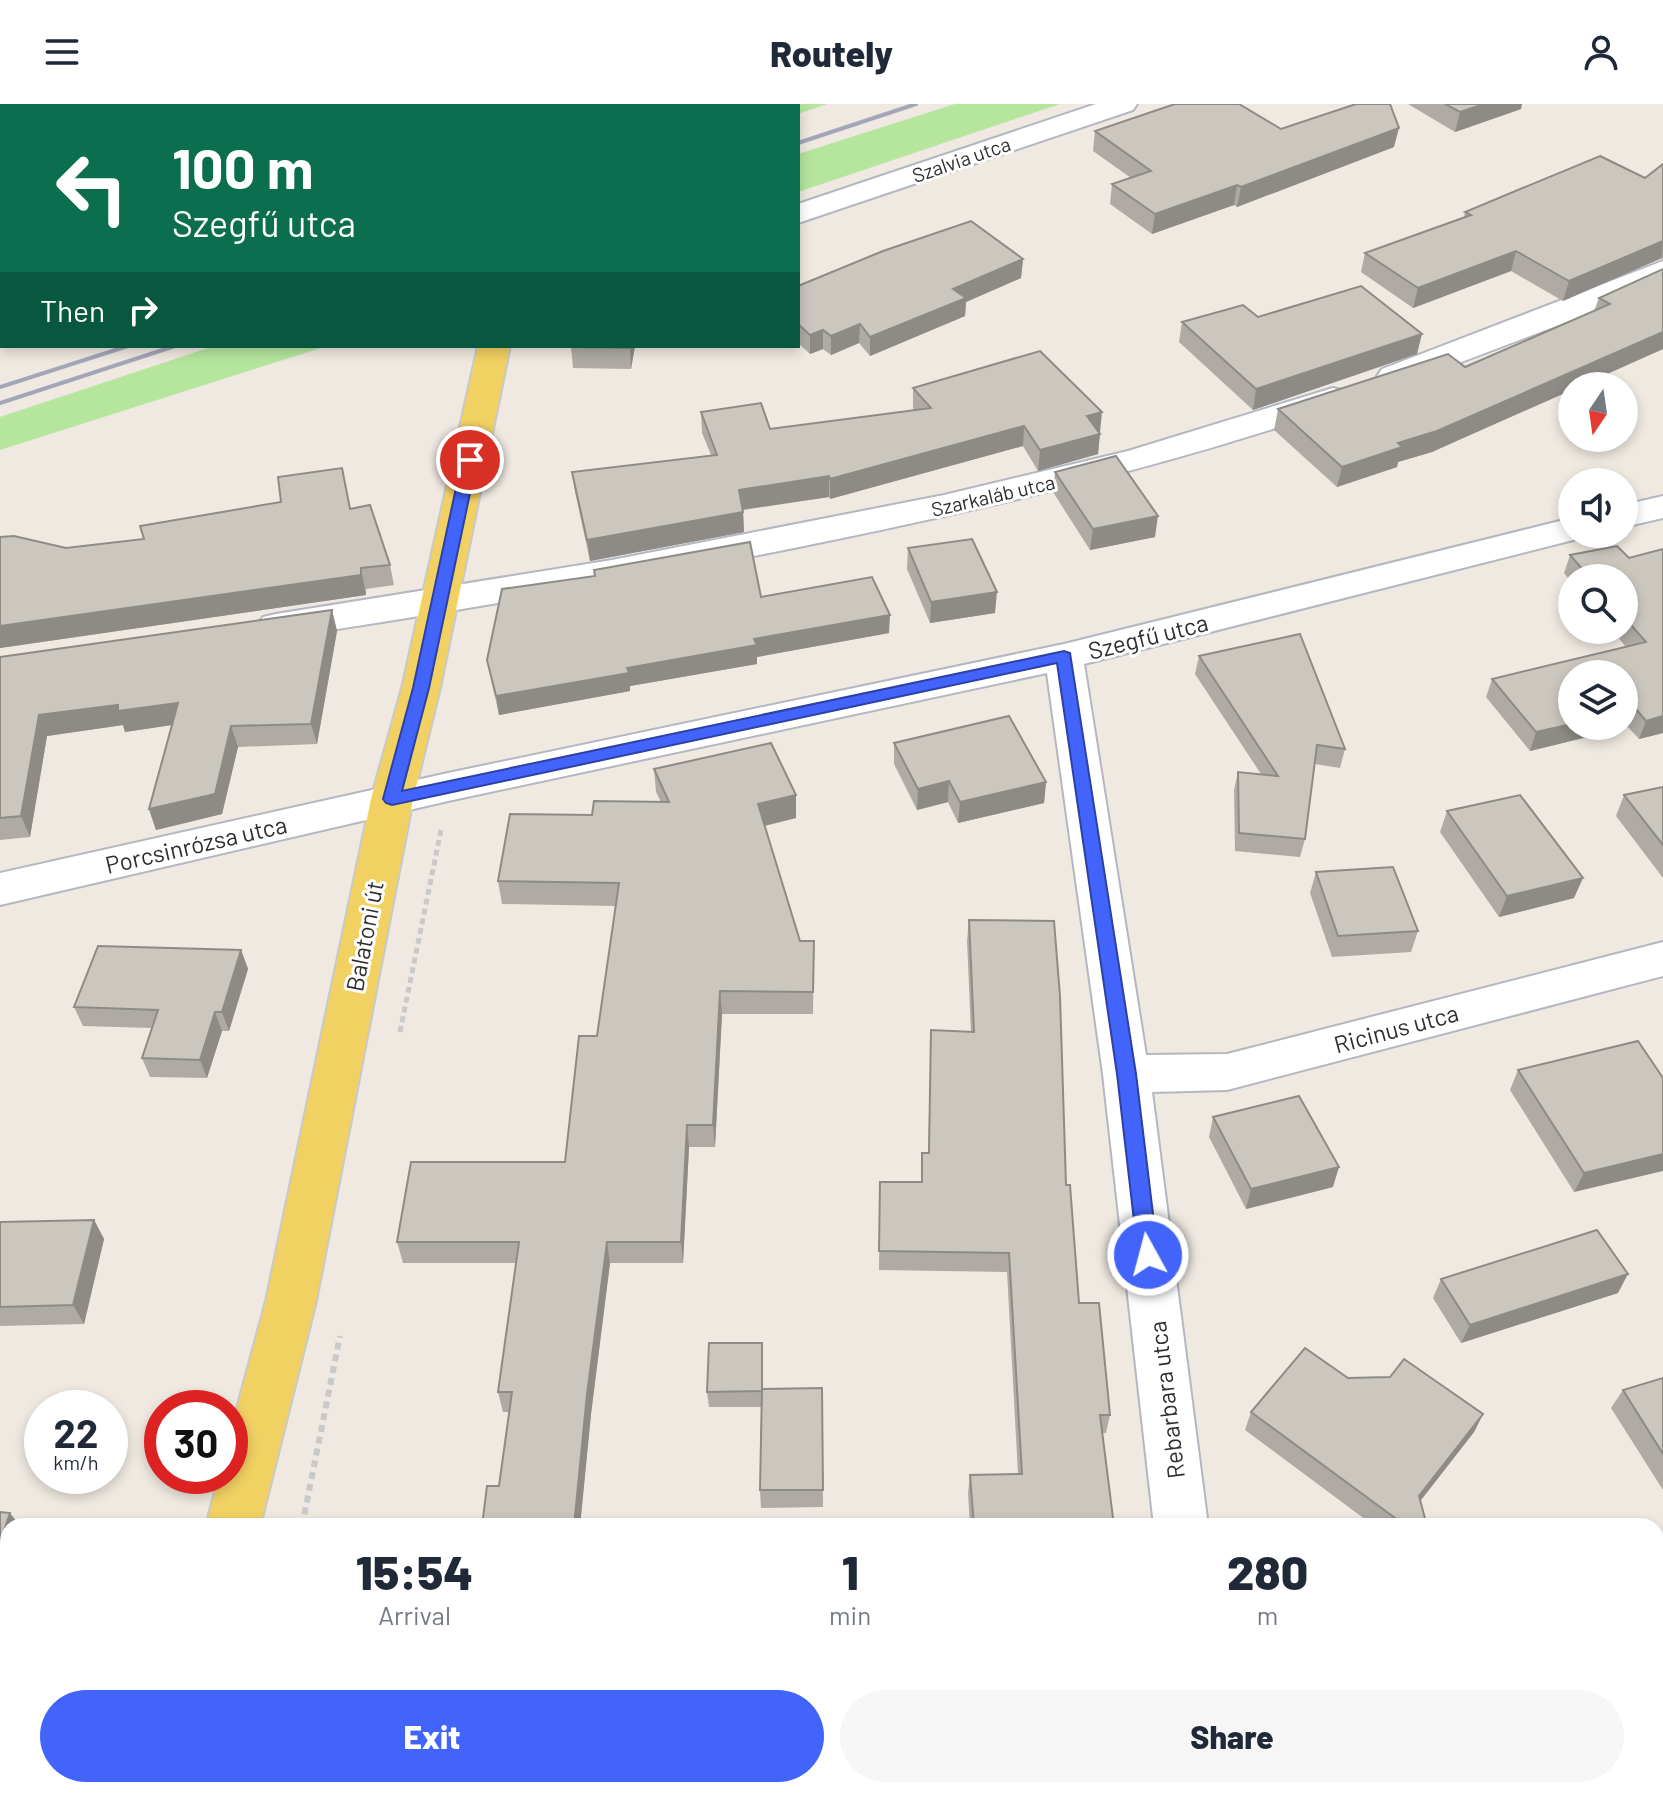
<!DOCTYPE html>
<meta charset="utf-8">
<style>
:root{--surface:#fff;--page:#f6f6f7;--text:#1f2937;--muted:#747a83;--accent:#4264fb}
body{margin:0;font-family:Barlow,sans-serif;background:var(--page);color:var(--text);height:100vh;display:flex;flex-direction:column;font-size:30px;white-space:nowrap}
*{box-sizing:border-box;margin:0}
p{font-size:26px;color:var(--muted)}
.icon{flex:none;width:44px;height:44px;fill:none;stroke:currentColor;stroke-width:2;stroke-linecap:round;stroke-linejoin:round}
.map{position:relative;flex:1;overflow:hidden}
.drawer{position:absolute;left:0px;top:1414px;width:1664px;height:280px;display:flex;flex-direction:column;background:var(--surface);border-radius:24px 24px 0 0;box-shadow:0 4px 12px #0003}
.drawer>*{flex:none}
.guide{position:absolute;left:0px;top:0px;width:800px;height:244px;box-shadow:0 4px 12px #0003;background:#0b6e4f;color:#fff;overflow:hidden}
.needle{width:52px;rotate:193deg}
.tools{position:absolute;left:1558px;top:268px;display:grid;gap:16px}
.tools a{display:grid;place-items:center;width:80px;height:80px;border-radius:50%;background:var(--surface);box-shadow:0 4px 12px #0003;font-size:40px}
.speed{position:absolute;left:24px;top:1286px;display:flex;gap:16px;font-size:40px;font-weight:700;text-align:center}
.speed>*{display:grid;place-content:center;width:104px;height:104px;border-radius:50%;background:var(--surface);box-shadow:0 4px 12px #0003;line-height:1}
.speed small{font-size:20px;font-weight:400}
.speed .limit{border:12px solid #d22;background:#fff;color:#111}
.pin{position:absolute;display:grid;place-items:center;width:68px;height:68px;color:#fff;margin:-34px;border:4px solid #fff;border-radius:50%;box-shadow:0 2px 8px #0007}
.me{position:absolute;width:88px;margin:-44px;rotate:353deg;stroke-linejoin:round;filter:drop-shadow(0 0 6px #0008)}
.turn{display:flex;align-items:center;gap:28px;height:168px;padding:0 40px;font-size:36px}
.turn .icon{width:104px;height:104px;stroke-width:2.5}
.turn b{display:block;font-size:56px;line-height:68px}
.then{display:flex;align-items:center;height:76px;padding:0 40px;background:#0003;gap:16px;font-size:30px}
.eta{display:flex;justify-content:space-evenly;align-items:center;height:136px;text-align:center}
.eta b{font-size:48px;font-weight:800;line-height:56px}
.primary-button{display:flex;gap:16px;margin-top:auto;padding:16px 40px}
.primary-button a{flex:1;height:92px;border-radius:48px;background:var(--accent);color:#fff;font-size:32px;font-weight:800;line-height:92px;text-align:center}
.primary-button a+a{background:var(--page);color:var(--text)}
header{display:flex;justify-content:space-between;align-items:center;height:104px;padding:0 40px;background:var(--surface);font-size:36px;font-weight:800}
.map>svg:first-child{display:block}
</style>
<header><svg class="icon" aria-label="menu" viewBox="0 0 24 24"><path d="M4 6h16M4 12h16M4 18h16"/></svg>Routely<svg class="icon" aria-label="person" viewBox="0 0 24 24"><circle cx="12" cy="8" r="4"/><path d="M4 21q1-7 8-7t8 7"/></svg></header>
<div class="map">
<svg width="1663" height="1694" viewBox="0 0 1663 1694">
<rect width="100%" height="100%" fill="#efe9e1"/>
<!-- green -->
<g fill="#b6e59e">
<polygon points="590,0 827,0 798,10 798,2 585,2"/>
<polygon points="955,0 1060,0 798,88 798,50"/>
<polygon points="214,242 327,242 0,346 0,313"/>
</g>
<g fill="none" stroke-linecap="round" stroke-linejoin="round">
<defs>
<g id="minor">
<polygon points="179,0 207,0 178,2"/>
<polygon points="1096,0 1137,0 1133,6 798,119 798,100"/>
<polygon points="1663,157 1663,178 1643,189 1406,279 1394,282 1382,279 1377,272 1382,265"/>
<rect x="0" y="177" width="2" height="18"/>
<path d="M1333 284 1345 287 1350 294 1345 301C1163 364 977 407 789 445 619 479 448 509 276 534L263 531 257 522 263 513 276 510 612 456 944 391 1128 347Z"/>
<polygon points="1663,392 1663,414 1624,423 1624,401"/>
<polygon points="1572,414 1572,430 1587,430 1585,433 1084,560 1146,951 1227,950 1663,838 1663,872 1227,986 1152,988 1208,1422 1154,1422 1103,970 1047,569 448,697 0,801 0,769 448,669 1064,540"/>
<polygon points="1663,1620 1663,1680 1656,1683 1656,1623"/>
<rect x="1184" y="1686" width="60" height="8"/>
<polygon points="1516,1686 1595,1686 1592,1694 1513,1694"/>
</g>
<g id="primary">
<rect x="532" y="0" width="28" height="2"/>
<polygon points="478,242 510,242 440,584 413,695 316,1197 260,1422 206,1422 219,1372 230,1372 230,1330 266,1197 371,695 402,584"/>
<polygon points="130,1686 190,1686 187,1694 127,1694"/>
</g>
</defs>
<!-- minor casing -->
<use href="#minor" stroke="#b4b7c1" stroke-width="4"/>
<!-- primary casing -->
<use href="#primary" stroke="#c9c9c9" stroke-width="4"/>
<!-- path-far1 -->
<polyline stroke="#c9c9c9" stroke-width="5" stroke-dasharray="6 4" stroke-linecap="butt" points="400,928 441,726"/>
<!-- path -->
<g stroke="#c9c9c9" stroke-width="6" stroke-dasharray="7 5" stroke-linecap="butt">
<polyline points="302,1422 340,1232"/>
<polyline points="241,1694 243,1686"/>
</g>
<!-- minor -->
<use href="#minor" fill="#fff" fill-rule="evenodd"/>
<!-- primary -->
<use href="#primary" fill="#f2d163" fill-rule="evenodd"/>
<!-- rail -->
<g stroke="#a3a6b8" stroke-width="4">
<polyline points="798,39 916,0"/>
<polyline points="0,283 128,242"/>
<polyline points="0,299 175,242"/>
</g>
</g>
<!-- wall -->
<g fill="#afaba4">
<polygon points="0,0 155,0 154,2 2,2 2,153 0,153"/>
<polygon points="1408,0 1522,0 1521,5 1455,28"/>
<polygon points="1281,25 1394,43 1237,103 1234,101 1152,130 1110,100 1112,80 1131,74 1093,47 1095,27"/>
<polygon points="1663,60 1663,155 1662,154 1563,197 1511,167 1413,204 1361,168 1365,149 1464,113 1465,108 1645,74"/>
<polygon points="1023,155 1021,174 966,198 965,212 870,252 859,239 831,251 823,245 810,250 798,239 798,182"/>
<polygon points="1663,165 1663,245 1580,282 1572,282 1432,348 1398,358 1397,363 1337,383 1274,326 1278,305 1465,263 1594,207 1599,194"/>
<polygon points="1258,213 1417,250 1253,306 1179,238 1182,218"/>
<polygon points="635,242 631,265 573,264 571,243"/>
<polygon points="913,284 1100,328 1098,350 1038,367 1023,342 830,395 829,393 743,406 744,428 590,457 575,388 572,368 711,351 702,329 701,308 770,325 914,306 913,304"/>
<polygon points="342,364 350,405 390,461 394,481 366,485 366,491 0,544 0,433 66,444 144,435 281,398"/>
<polygon points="1055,368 1155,433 1090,446 1053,388"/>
<polygon points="908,444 995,509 930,519 907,465"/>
<polygon points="1663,445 1663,629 1639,635 1628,623 1530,647 1486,593 1492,575 1626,543 1612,526 1624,526 1624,474 1572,474 1572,479 1564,469 1570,451 1629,454"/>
<polygon points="761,493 889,529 757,553 757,560 630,582 630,587 499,611 487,556"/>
<polygon points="332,506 337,527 317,640 238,643 222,710 156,726 149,705 172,621 125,628 123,621 47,632 30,733 0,736 0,553"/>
<polygon points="1199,552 1345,645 1340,664 1315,660 1305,735 1300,753 1235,747 1234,686 1238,668 1261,670 1195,570"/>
<polygon points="894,639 1046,678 1044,699 958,719 948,698 917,706 894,660"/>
<polygon points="654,665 796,714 765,722 800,837 814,837 813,910 722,910 715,1043 689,1043 683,1159 610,1159 591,1310 580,1422 482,1422 499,1382 509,1308 503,1308 498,1288 516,1159 403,1159 397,1138 565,1058 597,932 616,802 502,800 498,777 592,711 661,698 656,688"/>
<polygon points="1663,683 1663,774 1616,712 1624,691"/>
<polygon points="1447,707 1574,794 1499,813 1440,728"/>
<polygon points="1316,768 1418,827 1411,848 1332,853 1310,789"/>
<polygon points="969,816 1066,1081 1079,1199 1110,1311 1106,1329 1102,1329 1114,1422 970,1422 968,1389 970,1371 1018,1370 1007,1168 879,1166 880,1078 921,1078 922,1049 928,1049 931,926 971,928 967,837"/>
<polygon points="241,846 248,865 229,927 222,927 207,974 150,973 142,954 152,924 83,922 74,903"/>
<polygon points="1518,966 1663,974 1574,1088 1510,986"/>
<polygon points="1213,1013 1333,1083 1246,1105 1209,1033"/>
<polygon points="94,1116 104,1135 84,1220 0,1222 0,1118"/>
<polygon points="1441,1175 1618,1189 1461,1239 1433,1194"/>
<polygon points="763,1254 763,1285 822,1284 823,1403 761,1404 760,1386 761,1303 709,1303 707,1288"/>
<polygon points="1348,1274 1483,1310 1474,1328 1420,1397 1427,1422 1374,1422 1245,1326 1251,1308"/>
<polygon points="1663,1274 1663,1386 1611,1304 1623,1286"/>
<polygon points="1002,1686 1124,1686 1124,1694 1003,1694"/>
</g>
<!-- shaded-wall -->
<g fill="#8e8b86">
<polygon points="142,0 155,0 154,2 141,2"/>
<polygon points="1484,0 1522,0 1521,5 1455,28 1460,8"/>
<polygon points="1399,24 1394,43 1237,103 1241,83"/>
<polygon points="1237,81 1234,101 1152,130 1155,110"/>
<polygon points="1663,137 1662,154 1563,197 1569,177"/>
<polygon points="1516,147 1511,167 1413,204 1418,184"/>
<polygon points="1023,155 1021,174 966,198 965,212 870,252 870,233 953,185"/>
<polygon points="860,220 859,239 831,251 831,232"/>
<polygon points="823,226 823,245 810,250 810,231"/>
<polygon points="1663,228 1663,245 1580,282 1572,282 1572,286 1432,348 1398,358 1397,363 1337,383 1342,363"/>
<polygon points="1422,230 1417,250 1253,306 1256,285"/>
<polygon points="630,242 635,242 631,265 630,244"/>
<polygon points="1102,308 1100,328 1085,333 1087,312"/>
<polygon points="1024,322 1023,342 830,395 830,375"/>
<polygon points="1100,330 1098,350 1038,367 1040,346"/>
<polygon points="829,372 829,393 740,406 739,386"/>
<polygon points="743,408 744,428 590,457 587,436"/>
<polygon points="1158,412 1155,433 1090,446 1093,425"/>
<polygon points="361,464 366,491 0,544 0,522"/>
<polygon points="997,488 995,509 930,519 931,498"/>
<polygon points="332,506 337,527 317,640 311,620"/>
<polygon points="890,511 889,529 757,553 757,560 630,582 630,587 499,611 496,592 754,535"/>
<polygon points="178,599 185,619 125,628 123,621 47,632 30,733 21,712 39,611 118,601"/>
<polygon points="1635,604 1628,623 1530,647 1536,628 1572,620 1572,622 1624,622 1624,607"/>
<polygon points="1663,612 1663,629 1639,635 1646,617"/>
<polygon points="231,622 238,643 222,710 156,726 149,705"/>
<polygon points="949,677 948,698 917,706 918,685"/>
<polygon points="1046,678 1044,699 958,719 960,698"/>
<polygon points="796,691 796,714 759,723 758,700"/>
<polygon points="1583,774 1574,794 1499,813 1507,792"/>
<polygon points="241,846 248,865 229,927 222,908"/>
<polygon points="720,887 722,910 715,1043 713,1021"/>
<polygon points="215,908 222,927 207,974 200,956"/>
<polygon points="687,1021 689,1043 683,1159 681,1138"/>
<polygon points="1663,1050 1663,1067 1574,1088 1584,1069"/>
<polygon points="1339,1063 1333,1083 1246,1105 1251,1085"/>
<polygon points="94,1116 104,1135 84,1220 73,1201"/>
<polygon points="607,1138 610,1159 591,1310 580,1422 574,1422 587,1290"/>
<polygon points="1628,1170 1618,1189 1461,1239 1470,1221"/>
<polygon points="1483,1310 1474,1328 1411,1409 1419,1392"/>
<polygon points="10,1409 20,1422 8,1422 8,1515 0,1539 0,1439"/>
<rect x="675" y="1686" width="5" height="8"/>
</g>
<!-- building -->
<g fill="#cbc7bf" stroke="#8e8b86" stroke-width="2">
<polygon points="0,0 142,0 141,2 2,2 2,135 0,135"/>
<polygon points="230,0 356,0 355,2 229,2"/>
<polygon points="1175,0 1239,0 1281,25 1356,0 1390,0 1399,24 1241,83 1237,81 1155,110 1112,80 1151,67 1095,27"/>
<polygon points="1445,0 1484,0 1460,8"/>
<polygon points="1600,52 1645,74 1663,60 1663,137 1569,177 1516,147 1418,184 1365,149 1471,111 1465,108"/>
<polygon points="971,117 1023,155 953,185 966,194 870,233 860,220 831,232 823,226 810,231 798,220 798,182 883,147"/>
<polygon points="1663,165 1663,228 1437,327 1398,339 1402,343 1342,363 1278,305 1448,250 1465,263 1610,200 1599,194"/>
<polygon points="1361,182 1422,230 1256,285 1182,218 1243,201 1258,213"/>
<polygon points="571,242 630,242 630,244 571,243"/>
<polygon points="1040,247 1102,308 1087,312 1100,330 1040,346 1024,322 830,375 829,372 739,386 743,408 587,436 572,368 717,351 701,308 761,299 770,325 931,304 913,284"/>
<polygon points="1116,352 1158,412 1093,425 1055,368"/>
<polygon points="342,364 350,405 370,401 390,461 361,464 361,471 0,522 0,433 14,432 66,444 144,435 140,422 281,398 278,373"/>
<polygon points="972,435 997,488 931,498 908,444"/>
<polygon points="750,438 761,493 872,473 890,511 754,535 757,541 627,564 629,569 496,592 487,556 502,485 595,472 594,466"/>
<polygon points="1617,442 1629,454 1663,445 1663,612 1646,617 1635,604 1624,607 1624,570 1572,570 1572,620 1536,628 1492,575 1646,538 1624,513 1624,474 1590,474 1570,451"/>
<polygon points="332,506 311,620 231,622 215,690 149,705 178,599 118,607 118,601 39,611 21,712 0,714 0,553"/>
<polygon points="1300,530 1345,645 1317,641 1305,735 1239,729 1238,668 1278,672 1199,552"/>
<polygon points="1009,612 1046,678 960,698 949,677 918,685 894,639"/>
<polygon points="771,639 796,691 758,700 800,837 814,837 813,888 720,887 713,1021 687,1021 681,1138 607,1138 587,1290 574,1422 482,1422 487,1382 499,1382 512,1288 498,1288 519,1138 397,1138 411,1058 565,1058 579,932 597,932 619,779 498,777 510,710 592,711 594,697 669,698 654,665"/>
<polygon points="1663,683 1663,741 1624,691"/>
<polygon points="1520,691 1583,774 1507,792 1447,707"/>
<polygon points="1393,763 1418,827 1338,832 1316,768"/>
<polygon points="969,816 1054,817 1060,892 1066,1081 1070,1081 1079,1199 1099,1199 1110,1311 1100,1311 1114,1422 974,1422 970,1371 1022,1370 1009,1149 879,1147 880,1078 922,1078 922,1049 929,1049 931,926 974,928"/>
<polygon points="98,842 241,846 222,908 215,908 200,956 142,954 158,906 74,903"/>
<polygon points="1638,937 1663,974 1663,1050 1584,1069 1518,966"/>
<polygon points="1299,992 1339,1063 1251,1085 1213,1013"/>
<polygon points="94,1116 73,1201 0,1203 0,1118"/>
<polygon points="1597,1126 1628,1170 1470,1221 1441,1175"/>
<polygon points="709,1239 762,1239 762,1287 707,1288"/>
<polygon points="1305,1244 1348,1274 1390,1273 1404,1255 1483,1310 1419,1392 1427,1422 1406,1422 1251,1308"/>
<polygon points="1663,1274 1663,1350 1623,1286"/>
<polygon points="822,1284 823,1386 760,1386 762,1285"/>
<polygon points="0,1408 10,1409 0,1439"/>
<polygon points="477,1686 675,1686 675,1694 476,1694"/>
<polygon points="1031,1686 1124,1686 1124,1694 1032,1694"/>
</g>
<!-- route -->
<polygon fill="#4264fb" stroke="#2b41a3" stroke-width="2" points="470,352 477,356 429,584 402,687 1064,547 1070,549 1136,970 1158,1151 1155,1157 1148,1160 1141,1157 1138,1151 1117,970 1057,559 392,701 386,699 383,695 413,584 462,356"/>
<g text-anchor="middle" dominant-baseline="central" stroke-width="6" stroke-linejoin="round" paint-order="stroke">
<!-- far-street labels -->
<g font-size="20" fill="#2e2e2e" stroke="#fff">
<text transform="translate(961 55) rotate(-19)">Szalvia utca</text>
<text transform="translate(993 391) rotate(-13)">Szarkaláb utca</text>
</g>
<!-- street labels -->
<g font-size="24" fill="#2e2e2e" stroke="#fff">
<text transform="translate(1148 532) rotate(-14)">Szegfű utca</text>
<text transform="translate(196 740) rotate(-13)">Porcsinrózsa utca</text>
<text transform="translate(364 832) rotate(-79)">Balatoni út</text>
<text transform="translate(1396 924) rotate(-15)">Ricinus utca</text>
<text transform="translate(1166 1296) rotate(-97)">Rebarbara utca</text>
</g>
</g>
</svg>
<div class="tools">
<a><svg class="needle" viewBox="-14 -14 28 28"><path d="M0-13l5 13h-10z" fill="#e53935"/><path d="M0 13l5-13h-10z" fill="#747a83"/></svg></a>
<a><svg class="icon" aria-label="sound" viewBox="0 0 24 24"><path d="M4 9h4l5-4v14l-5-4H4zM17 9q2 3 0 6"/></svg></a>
<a><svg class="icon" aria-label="search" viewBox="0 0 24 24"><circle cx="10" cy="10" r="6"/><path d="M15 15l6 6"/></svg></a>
<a><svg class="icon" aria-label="layers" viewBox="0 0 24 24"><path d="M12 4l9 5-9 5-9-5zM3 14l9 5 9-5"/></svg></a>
</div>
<div class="speed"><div>22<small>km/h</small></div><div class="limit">30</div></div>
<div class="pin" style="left:470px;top:356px;background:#d93025"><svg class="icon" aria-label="arrive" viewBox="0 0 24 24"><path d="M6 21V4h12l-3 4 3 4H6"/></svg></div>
<svg class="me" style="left:1148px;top:1151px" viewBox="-20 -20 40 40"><circle r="17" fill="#4264fb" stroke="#fff" stroke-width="3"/><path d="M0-11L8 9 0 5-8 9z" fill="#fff"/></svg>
<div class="guide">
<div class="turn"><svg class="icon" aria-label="left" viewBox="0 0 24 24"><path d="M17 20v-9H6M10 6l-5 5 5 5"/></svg><div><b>100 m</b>Szegfű utca</div></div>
<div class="then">Then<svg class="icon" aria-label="right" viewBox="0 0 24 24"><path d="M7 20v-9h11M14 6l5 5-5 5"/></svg></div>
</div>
<section class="drawer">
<div class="eta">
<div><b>15:54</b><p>Arrival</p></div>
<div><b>1</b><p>min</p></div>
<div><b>280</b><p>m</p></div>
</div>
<div class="primary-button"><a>Exit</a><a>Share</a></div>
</section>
</div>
